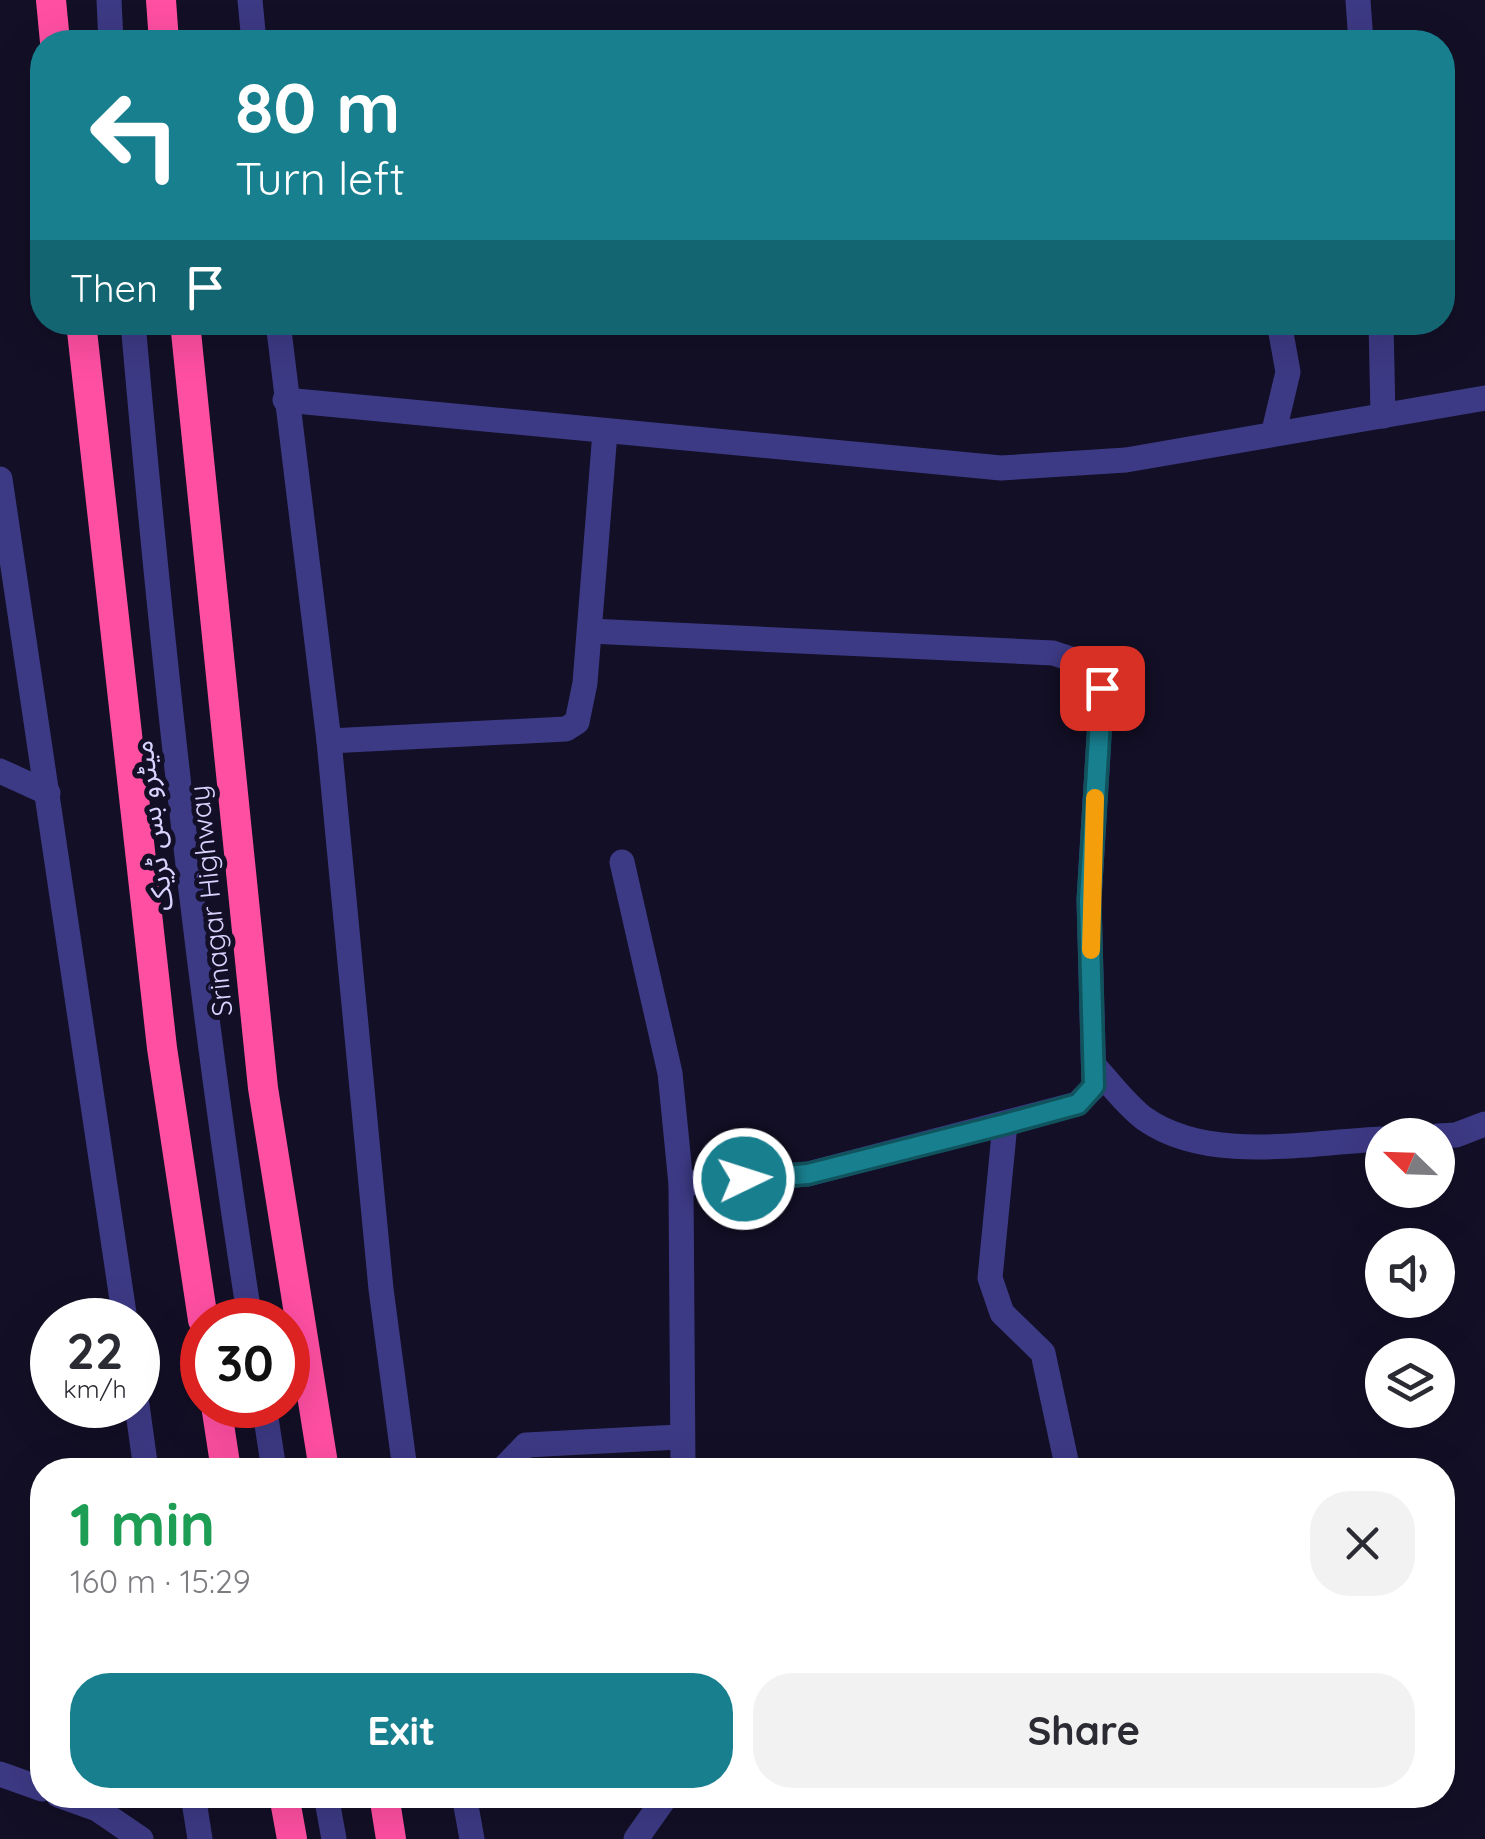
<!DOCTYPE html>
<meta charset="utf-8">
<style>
:root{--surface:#fff;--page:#f2f2f3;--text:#2b2b33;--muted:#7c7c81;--accent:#187f8f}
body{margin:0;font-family:Quicksand,"Noto Sans Arabic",sans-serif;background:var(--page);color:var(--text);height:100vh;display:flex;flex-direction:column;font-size:38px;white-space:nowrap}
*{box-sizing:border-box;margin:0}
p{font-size:32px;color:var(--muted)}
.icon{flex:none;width:55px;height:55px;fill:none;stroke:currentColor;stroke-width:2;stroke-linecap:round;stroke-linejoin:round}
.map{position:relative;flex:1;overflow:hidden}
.side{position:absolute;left:30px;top:1458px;width:1425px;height:350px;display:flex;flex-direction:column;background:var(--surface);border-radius:40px;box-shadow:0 10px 40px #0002}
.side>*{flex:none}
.guide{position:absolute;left:30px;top:30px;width:1425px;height:305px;border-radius:40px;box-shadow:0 10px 40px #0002;background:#187f8f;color:#fff;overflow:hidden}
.needle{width:65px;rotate:293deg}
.buttons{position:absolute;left:1365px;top:1118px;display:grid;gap:20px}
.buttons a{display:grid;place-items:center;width:90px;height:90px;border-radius:50%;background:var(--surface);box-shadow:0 10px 40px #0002;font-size:50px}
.speed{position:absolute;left:30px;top:1298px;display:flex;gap:20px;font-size:50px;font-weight:700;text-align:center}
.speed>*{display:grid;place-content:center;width:130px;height:130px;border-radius:50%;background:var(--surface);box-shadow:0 10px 40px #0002;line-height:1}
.speed small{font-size:25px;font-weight:400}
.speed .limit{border:15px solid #d22;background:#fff;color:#111}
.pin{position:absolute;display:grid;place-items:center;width:85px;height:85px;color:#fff;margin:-42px;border-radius:20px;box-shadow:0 5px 15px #0006}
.me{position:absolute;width:110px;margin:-55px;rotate:86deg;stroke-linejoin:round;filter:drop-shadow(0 0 8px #0008)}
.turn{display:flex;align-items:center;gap:35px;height:210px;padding:0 40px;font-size:45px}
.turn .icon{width:130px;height:130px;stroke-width:2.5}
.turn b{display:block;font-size:70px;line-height:85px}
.then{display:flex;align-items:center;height:95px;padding:0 40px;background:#0003;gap:20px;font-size:38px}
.round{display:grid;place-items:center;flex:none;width:105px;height:105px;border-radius:40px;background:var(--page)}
.summary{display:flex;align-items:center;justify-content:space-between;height:170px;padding:0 40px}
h1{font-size:60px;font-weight:700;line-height:75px;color:#1e9e55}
.button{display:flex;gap:20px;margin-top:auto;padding:20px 40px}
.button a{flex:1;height:115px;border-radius:40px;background:var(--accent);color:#fff;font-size:40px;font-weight:700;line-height:115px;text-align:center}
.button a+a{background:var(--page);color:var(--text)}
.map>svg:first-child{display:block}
</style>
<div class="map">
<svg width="1485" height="1839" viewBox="0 0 1485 1839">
<rect width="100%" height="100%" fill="#130f26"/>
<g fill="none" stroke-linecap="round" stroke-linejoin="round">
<!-- minor -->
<g stroke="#3d3a85" stroke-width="25">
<polyline points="109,0 111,42"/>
<polyline points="250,0 254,42"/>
<polyline points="1358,0 1361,42"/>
<path d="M133 322C162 657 198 989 250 1320"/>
<polyline points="278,322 329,741 381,1289 405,1470"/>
<polyline points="1381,322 1383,416"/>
<polyline points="285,400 1001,468 1126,460 1485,398"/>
<polyline points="1274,431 1288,372 1279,322"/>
<polyline points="0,479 125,1320"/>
<polyline points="590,631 1053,653 1086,664 1102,688 1089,900 1094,1087 1077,1104 808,1174 681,1184"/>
<polyline points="329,741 566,729 577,722 585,683 605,432"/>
<polyline points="0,771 48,793"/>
<polyline points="622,862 670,1073 681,1184 683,1470"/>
<path d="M1096 1068C1111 1084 1127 1106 1145 1119 1209 1164 1310 1142 1382 1139"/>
<polyline points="1005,1124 990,1278 1002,1313 1043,1353 1068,1470"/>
<polyline points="1438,1136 1456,1135 1485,1124"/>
<polyline points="137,1405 146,1470"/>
<polyline points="264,1405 274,1470"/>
<polyline points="502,1470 526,1445 679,1437"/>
<polyline points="0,1774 42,1789"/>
<polyline points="58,1795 97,1809 141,1839"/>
<polyline points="193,1795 200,1839"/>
<polyline points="326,1795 334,1839"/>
<polyline points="464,1795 472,1839"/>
<polyline points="636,1839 667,1795"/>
</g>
<!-- highway -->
<g stroke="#ff4fa3" stroke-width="30">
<polyline points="51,0 55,42"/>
<polyline points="161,0 164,42"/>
<polyline points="81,322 162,1048 203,1320"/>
<polyline points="185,322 263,1088 324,1470"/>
<polyline points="216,1405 226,1470"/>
<polyline points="284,1795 292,1839"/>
<polyline points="384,1795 391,1839"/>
</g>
</g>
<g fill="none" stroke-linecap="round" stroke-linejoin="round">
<defs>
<polyline id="route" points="744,1179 808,1174 1005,1124 1078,1104 1094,1086 1089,900 1102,688"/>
</defs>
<!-- route casing -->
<use href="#route" stroke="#10535d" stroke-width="25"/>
<!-- route -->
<use href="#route" stroke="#187f8f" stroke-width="18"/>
<!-- slow -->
<polyline stroke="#f59e0b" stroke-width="18" points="1091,950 1095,798"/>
</g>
<g text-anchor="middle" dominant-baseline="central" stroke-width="10" stroke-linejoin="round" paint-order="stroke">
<!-- street labels -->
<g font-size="28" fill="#d9d4ff" stroke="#130f26">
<text transform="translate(152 826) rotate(-97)">میٹرو بس ٹریک</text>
<text transform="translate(210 901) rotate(-96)">Srinagar Highway</text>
</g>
</g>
</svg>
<div class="buttons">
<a><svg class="needle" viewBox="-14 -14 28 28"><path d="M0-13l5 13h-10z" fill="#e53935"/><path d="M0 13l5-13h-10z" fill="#7c7c81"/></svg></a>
<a><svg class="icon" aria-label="sound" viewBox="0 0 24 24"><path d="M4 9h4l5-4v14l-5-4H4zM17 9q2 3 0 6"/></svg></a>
<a><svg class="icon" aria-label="layers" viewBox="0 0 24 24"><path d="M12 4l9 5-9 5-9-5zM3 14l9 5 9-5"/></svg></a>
</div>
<div class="speed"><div>22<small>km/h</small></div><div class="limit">30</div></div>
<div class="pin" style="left:1102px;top:688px;background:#d93025"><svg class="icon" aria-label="arrive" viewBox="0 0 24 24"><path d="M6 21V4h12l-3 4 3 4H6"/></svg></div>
<svg class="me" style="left:744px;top:1179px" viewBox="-20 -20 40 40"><circle r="17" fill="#187f8f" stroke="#fff" stroke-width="3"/><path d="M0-11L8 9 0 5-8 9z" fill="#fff"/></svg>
<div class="guide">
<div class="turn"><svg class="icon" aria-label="left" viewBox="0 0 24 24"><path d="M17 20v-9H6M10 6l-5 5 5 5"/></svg><div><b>80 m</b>Turn left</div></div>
<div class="then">Then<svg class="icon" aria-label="arrive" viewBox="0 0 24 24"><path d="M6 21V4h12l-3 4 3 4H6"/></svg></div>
</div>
<section class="side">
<div class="summary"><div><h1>1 min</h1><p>160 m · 15:29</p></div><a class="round"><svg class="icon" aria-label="close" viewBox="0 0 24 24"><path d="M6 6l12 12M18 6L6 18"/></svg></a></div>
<div class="button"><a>Exit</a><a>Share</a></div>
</section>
</div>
